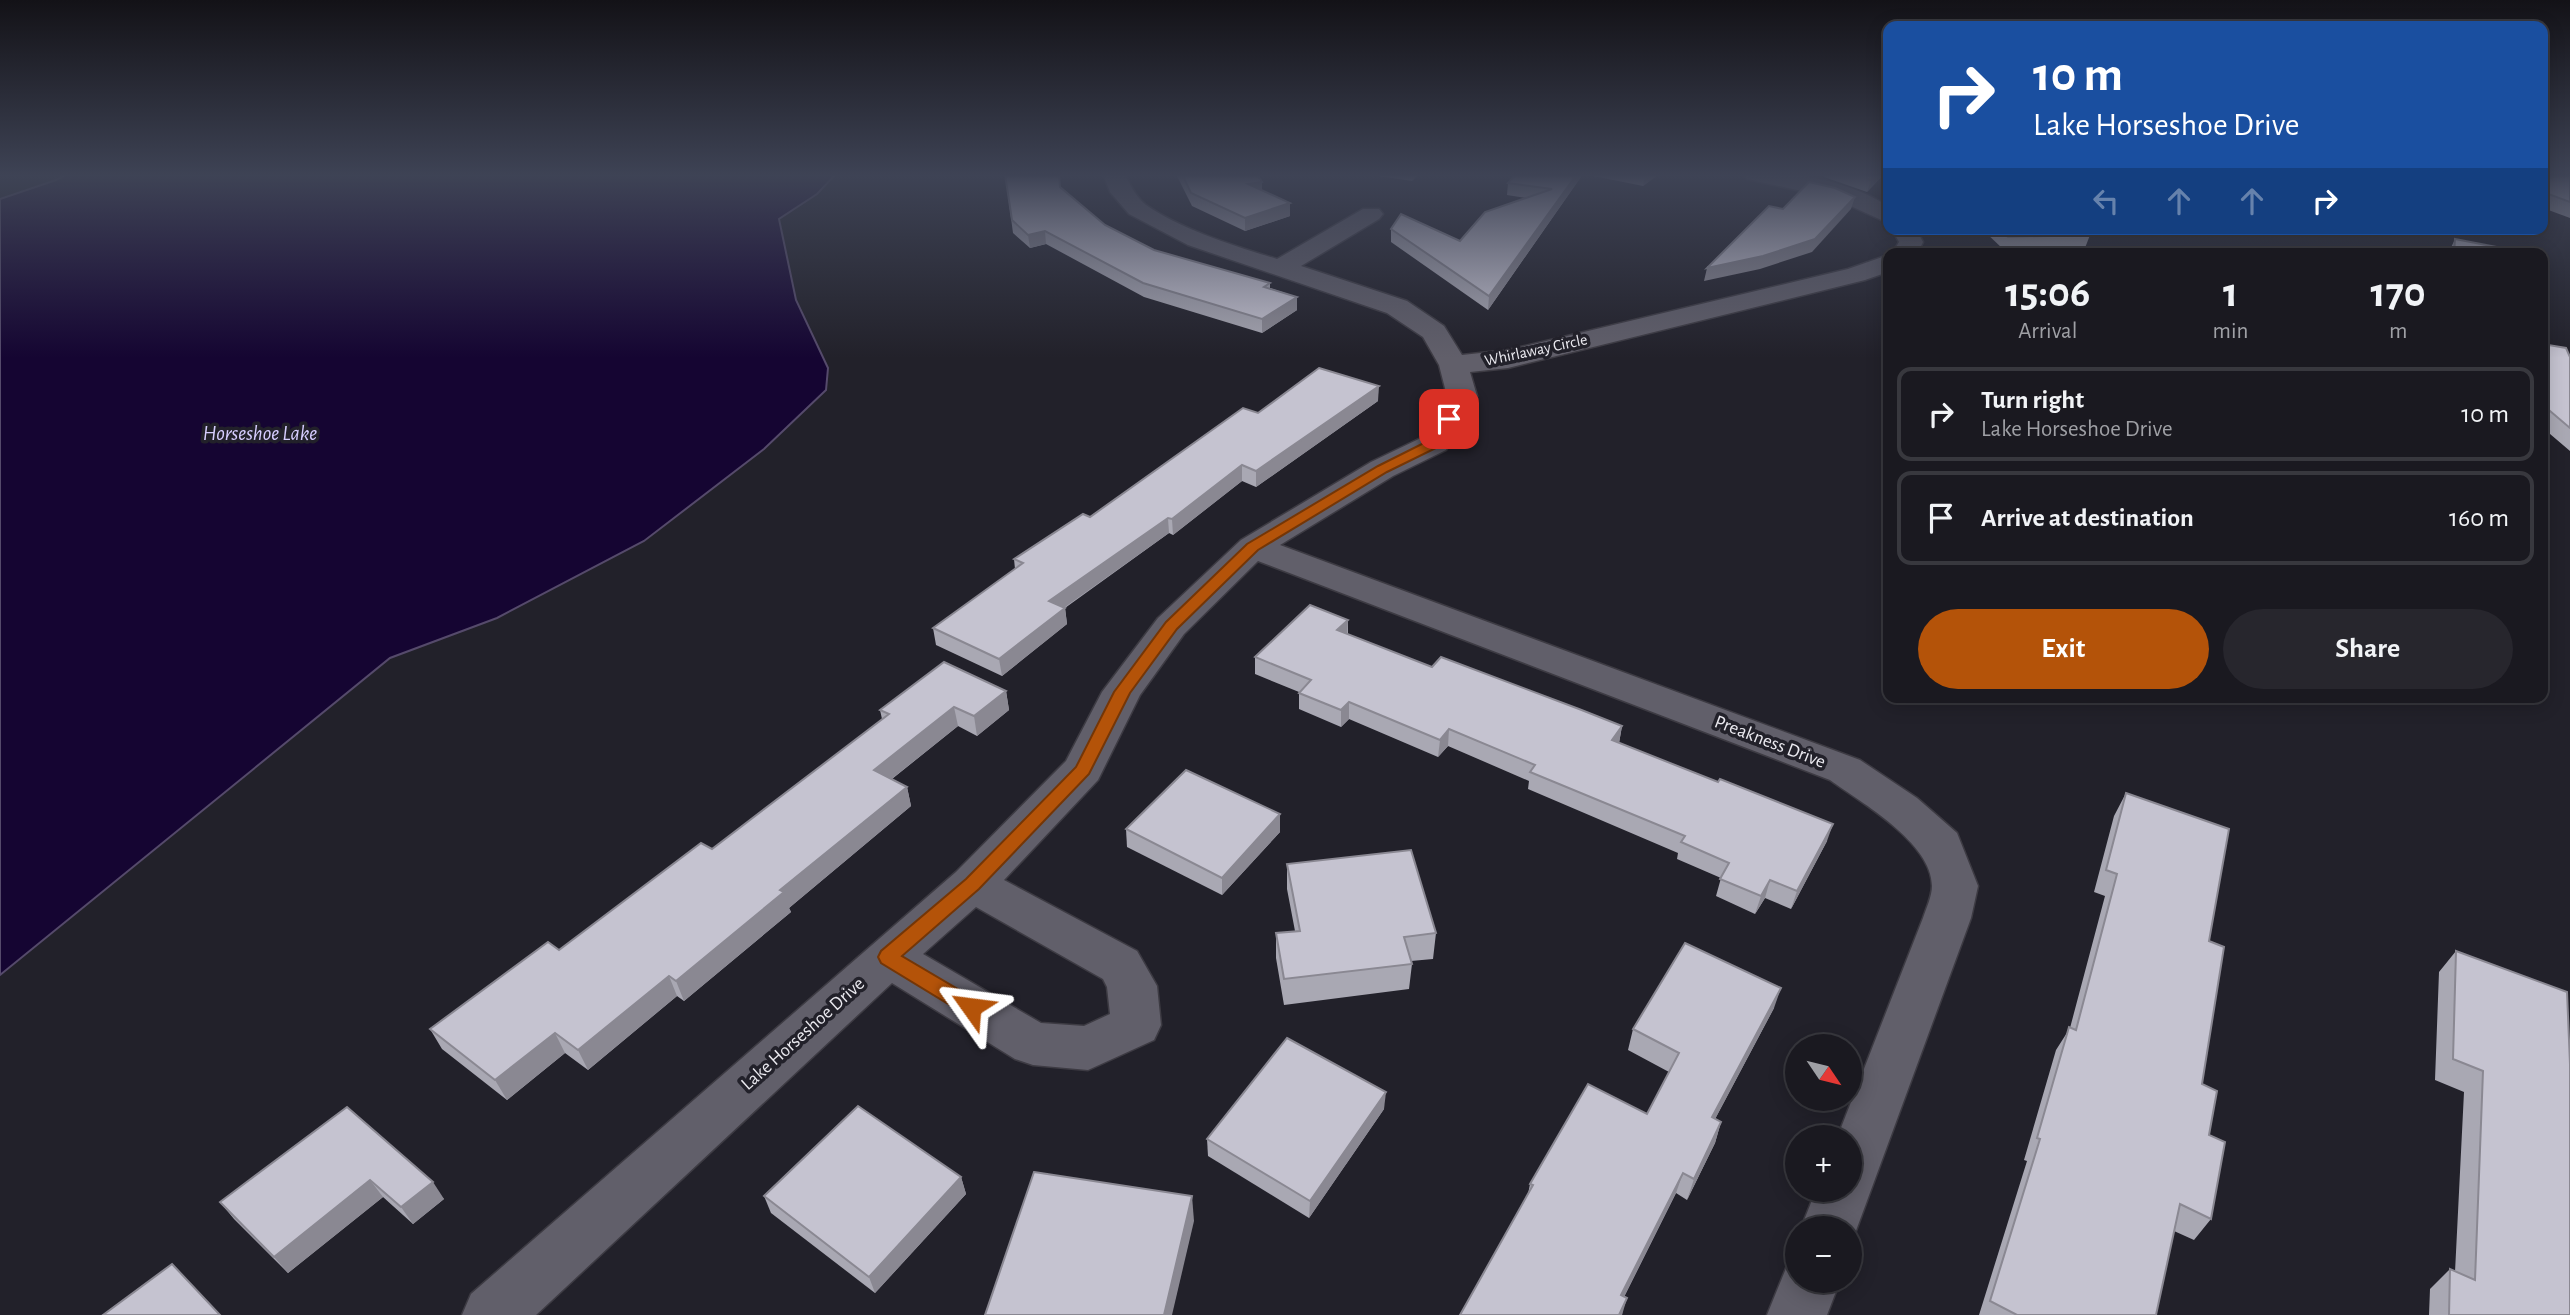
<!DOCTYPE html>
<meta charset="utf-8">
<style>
:root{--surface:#1a1920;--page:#27262d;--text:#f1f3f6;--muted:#9fa0a5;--line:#38383e;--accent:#b45309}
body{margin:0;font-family:"Alegreya Sans",sans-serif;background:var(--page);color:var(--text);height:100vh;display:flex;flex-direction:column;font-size:26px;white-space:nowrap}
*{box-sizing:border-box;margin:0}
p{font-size:23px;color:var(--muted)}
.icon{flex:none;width:38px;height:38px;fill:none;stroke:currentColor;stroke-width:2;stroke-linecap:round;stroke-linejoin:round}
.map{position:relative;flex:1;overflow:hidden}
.sheet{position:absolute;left:1883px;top:248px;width:665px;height:455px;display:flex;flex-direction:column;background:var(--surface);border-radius:14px;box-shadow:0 4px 18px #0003,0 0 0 2px var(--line)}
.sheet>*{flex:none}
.top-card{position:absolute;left:1883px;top:21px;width:665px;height:214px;border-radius:14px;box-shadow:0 4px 18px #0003,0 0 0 2px var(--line);background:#1a4fa0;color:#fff;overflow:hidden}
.needle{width:46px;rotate:125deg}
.controls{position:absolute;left:1785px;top:1034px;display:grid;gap:14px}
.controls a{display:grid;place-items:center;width:77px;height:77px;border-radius:50%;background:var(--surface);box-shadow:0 4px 18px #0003,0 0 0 2px var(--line);font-size:35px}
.pin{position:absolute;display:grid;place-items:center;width:60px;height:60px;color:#fff;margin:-30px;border-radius:14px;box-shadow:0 4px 10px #0006}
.me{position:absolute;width:77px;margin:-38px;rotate:301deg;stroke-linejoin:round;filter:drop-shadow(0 0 5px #0008)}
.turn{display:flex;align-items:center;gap:24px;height:147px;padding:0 35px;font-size:32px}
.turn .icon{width:91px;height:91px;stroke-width:2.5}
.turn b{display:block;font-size:49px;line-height:60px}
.lanes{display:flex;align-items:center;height:66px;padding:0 35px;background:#0003;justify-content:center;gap:35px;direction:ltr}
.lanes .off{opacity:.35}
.eta{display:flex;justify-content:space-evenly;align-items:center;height:119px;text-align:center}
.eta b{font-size:42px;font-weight:600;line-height:49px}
.cta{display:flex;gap:14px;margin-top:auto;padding:14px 35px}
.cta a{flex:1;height:80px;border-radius:42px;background:var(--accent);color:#fff;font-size:28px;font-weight:600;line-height:80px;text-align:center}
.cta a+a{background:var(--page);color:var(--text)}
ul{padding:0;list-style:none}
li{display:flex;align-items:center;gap:21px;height:94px;margin:0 14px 10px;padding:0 21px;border:4px solid var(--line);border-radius:14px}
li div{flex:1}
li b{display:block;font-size:26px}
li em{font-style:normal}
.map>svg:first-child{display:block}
</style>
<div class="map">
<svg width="2570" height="1315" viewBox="0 0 2570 1315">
<rect width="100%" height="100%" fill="#22212a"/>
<!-- water -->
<polygon fill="#150532" stroke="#554a6b" stroke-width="2" points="67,174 836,174 817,194 779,219 796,300 828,368 826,390 764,449 644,541 497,618 390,658 0,975 0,199 56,180"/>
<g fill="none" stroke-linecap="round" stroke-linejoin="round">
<defs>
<g id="minor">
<path d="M1103 174H1125C1130 185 1136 197 1146 205 1182 230 1235 246 1277 259L1363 209H1379L1383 214 1379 219 1301 266 1407 301 1444 326 1462 355 1508 350 1848 269 1888 255V272L1865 280 1508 368 1470 372 1477 396 1446 450 1393 476 1280 545 1860 760 1917 798 1957 833 1978 886 1971 918 1850 1247V1228H1801L1816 1190H1850V1138H1837L1923 918C1926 909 1932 896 1932 886 1932 843 1862 803 1830 780L1258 561 1184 634 1140 695 1098 780 1004 880 1137 951 1157 986 1161 1025 1154 1040 1088 1070 1033 1065 1015 1059 892 983 536 1315H462L471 1294 956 872 1066 761 1102 692 1158 618 1241 540 1371 462 1423 437 1447 396 1439 365 1423 337 1387 313 1188 245 1129 214 1110 192ZM976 907 1103 979 1107 987 1110 1014 1084 1026 1041 1023 923 954Z"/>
<path d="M1744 174C1791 170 1847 180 1888 206V223L1833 198 1747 179Z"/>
<polygon points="1892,229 1916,229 1923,242 1917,254 1892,254 1899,242"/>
<polygon points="1797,1258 1797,1281 1840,1281 1827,1315 1767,1315 1789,1261"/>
</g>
</defs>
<!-- minor casing -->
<use href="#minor" stroke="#3d3b43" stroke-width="3"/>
<!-- minor -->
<use href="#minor" fill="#615f6a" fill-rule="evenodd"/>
</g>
<!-- wall -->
<g fill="#a9a8b3">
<polygon points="1005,174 1061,187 1105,225 1154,250 1270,283 1270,288 1297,297 1297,310 1262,333 1144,297 1046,244 1030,248 1013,233"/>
<polygon points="1176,174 1257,174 1262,182 1262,191 1290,203 1290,216 1245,231 1192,206"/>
<polygon points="1366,174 1419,174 1412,181"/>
<polygon points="1516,174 1583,174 1488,310 1391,242 1391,229 1460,241 1526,198 1507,195 1508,183"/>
<polygon points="1584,174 1659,174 1643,186"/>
<polygon points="1825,174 1884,174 1867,192 1824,177"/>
<polygon points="2570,174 2570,218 2543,208 2543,179"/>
<polygon points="1982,229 2081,229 2090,235 2085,248 2004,250"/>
<polygon points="2455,239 2533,254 2448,254"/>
<polygon points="2543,264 2548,345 2570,357 2570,451 2543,428"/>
<polygon points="1378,401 1256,487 1242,481 1173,535 1169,533 1065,608 1067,624 1002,676 936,645 933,628 1015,569 1014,559 1090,517 1258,413"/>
<polygon points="1348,620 1348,634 1432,667 1622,726 1619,743 1827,841 1791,909 1765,898 1755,914 1716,896 1721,878 1677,859 1678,853 1528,789 1529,781 1448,746 1438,757 1349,719 1341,727 1299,709 1299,692 1255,674 1255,657"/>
<polygon points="1006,691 1009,710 977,736 958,726 892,779 907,787 911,806 789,908 791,912 684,1001 677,996 588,1070 565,1053 507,1100 442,1049 430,1029 559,950 712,849 882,719 880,710"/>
<polygon points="2126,793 2209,941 2202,1084 2209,1135 2211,1219 2194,1240 2174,1231 2156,1315 1979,1315 2027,1161 2024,1160 2056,1050 2070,1028 2105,896 2094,892 2114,816"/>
<polygon points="1280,814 1280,832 1222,895 1127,847 1126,829"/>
<polygon points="1287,864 1436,933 1433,959 1411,961 1412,964 1409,989 1284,1005 1276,958 1276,933 1295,931 1287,889"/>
<polygon points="2456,951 2570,1315 2429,1315 2430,1289 2450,1269 2455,1272 2464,1092 2435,1080 2439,972"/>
<polygon points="1774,1008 1715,1119 1721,1122 1715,1143 1687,1200 1676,1193 1624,1297 1622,1315 1528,1194 1530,1184 1647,1114 1669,1072 1628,1050 1633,1029"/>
<polygon points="347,1107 444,1199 413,1224 383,1197 288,1273 234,1219 220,1202"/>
<polygon points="1384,1109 1309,1218 1208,1156 1207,1139"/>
<polygon points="961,1177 966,1194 875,1293 771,1213 764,1196"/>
</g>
<!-- shaded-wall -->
<g fill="#8a8892">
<polygon points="1413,174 1419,174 1412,181"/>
<polygon points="1577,174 1583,174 1488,310 1489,296"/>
<polygon points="1645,174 1659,174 1643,186"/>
<polygon points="1876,174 1884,174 1867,192 1871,180"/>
<polygon points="1262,182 1262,195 1248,184"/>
<polygon points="1855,197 1851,209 1812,252 1760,269 1704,281 1707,268"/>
<polygon points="1290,203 1290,216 1245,231 1245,218"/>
<polygon points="1045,231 1046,244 1030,248 1028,235"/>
<polygon points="1297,297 1297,310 1262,333 1262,319"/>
<polygon points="1379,386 1378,401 1256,487 1256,471"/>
<polygon points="1242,465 1242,481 1173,535 1172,519"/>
<polygon points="1168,518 1169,533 1051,617 1049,601"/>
<polygon points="1065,608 1067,624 1002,676 999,659"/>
<polygon points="1348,620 1347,636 1337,630"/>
<polygon points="1006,691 1009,710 977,736 974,716"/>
<polygon points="1349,702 1349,719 1341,727 1341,710"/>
<polygon points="954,707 958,726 879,789 874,770"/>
<polygon points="1622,726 1619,743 1612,740"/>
<polygon points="1449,729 1448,746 1438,757 1440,740"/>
<polygon points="907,787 911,806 789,908 791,912 684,1001 676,981 780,890"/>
<polygon points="1280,814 1280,832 1222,895 1222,878"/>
<polygon points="1833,824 1827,841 1791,909 1797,891"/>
<polygon points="1770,880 1765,898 1755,914 1761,896"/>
<polygon points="669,976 677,996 588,1070 578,1050"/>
<polygon points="1781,988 1774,1008 1705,1138 1712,1117"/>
<polygon points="555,1033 565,1053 507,1100 495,1080"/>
<polygon points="1386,1092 1384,1109 1309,1218 1310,1201"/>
<polygon points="1721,1122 1715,1143 1687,1200 1694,1179"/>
<polygon points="1683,1173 1676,1193 1615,1315 1621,1295"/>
<polygon points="961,1177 966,1194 875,1293 869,1277"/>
<polygon points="370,1180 383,1197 288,1273 274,1257"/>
<polygon points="433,1182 444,1199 413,1224 401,1207"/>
<polygon points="1192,1196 1194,1221 1172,1315 1164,1315"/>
<polygon points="1627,1298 1622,1315 1619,1315"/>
</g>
<!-- building -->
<g fill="#c5c3d0" stroke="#8a8892" stroke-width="2">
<polygon points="1005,174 1059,174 1060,187 1105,225 1154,250 1270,283 1264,287 1297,297 1262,319 1143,283 1045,231 1028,235 1012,220"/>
<polygon points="1182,174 1257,174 1262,182 1248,184 1290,203 1245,218 1191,193"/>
<polygon points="1516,174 1577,174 1489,296 1391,229 1401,214 1460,241 1485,212 1552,189 1508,183"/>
<polygon points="1852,174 1876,174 1871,180"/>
<polygon points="2570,174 2570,202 2543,192 2543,179"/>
<polygon points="1809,182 1835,188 1855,197 1815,239 1763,256 1707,268 1769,206 1783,209"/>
<polygon points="2000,229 2081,229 2090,235 2008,237"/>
<polygon points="2455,239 2533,254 2454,254"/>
<polygon points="2543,264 2548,345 2566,348 2570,357 2570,428 2543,405"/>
<polygon points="1319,368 1379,386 1256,471 1242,465 1172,519 1168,518 1049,601 1065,608 999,659 933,628 1023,563 1014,559 1083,514 1090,517 1243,408 1258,413"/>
<polygon points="1310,605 1348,620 1337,630 1432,667 1441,657 1579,709 1622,726 1612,740 1718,782 1720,779 1833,824 1797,891 1770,880 1761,896 1720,879 1729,863 1681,842 1685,836 1530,772 1535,765 1449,729 1440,740 1349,702 1341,710 1299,693 1311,680 1255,657"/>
<polygon points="944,662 1006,691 974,716 954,707 874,770 907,787 780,890 784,892 676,981 669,976 578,1050 555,1033 495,1080 430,1029 548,942 559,950 701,843 712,849 889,714 880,710"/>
<polygon points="1186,770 1280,814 1222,878 1126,829"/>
<polygon points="2126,793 2229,829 2209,941 2224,947 2202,1084 2217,1091 2209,1135 2225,1142 2211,1219 2180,1204 2156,1315 2017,1315 1990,1301 2040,1139 2037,1138 2069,1027 2076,1030 2117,874 2106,870"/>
<polygon points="1411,850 1436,933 1404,937 1412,964 1284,979 1276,933 1300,931 1287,864"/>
<polygon points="1685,943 1781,988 1712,1117 1721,1122 1694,1179 1683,1173 1621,1295 1627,1298 1619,1315 1460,1315 1533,1185 1530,1184 1588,1084 1647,1114 1679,1053 1633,1029"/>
<polygon points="2456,951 2567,992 2570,1064 2570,1315 2449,1315 2450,1269 2475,1280 2483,1071 2453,1059"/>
<polygon points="1287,1038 1386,1092 1310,1201 1207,1139"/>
<polygon points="858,1106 961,1177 869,1277 764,1196"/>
<polygon points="347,1107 433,1182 401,1207 370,1180 274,1257 220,1202"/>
<polygon points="1034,1172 1192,1196 1164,1315 985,1315"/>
<polygon points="172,1264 220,1315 103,1315"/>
</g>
<!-- sky -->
<linearGradient id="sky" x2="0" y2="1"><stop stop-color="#131217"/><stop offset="0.49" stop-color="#3e4355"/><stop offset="1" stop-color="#3e4355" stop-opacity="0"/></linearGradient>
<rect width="2570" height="358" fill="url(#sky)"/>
<!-- route -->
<polygon fill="#b45309" stroke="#753606" stroke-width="2" points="1449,416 1455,419 1440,446 1387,472 1258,550 1177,629 1130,693 1089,774 979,889 902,956 978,1001 981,1007 978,1013 971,1015 963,1013 881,963 878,957 881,951 966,879 1076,767 1114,692 1166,622 1247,544 1378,466 1430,440 1444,417"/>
<g text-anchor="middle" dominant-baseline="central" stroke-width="7" stroke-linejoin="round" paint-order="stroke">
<!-- far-street labels -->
<g font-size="16" fill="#ebeaf0" stroke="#22212a">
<text transform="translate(1536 350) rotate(-12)">Whirlaway Circle</text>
</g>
<!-- street labels -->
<g font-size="19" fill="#ebeaf0" stroke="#22212a">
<text transform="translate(1770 742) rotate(21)">Preakness Drive</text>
<text transform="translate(803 1034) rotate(-42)">Lake Horseshoe Drive</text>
</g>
<!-- water labels -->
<g font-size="21" font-style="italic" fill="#d6cdfe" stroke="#22212a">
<text x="260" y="433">Horseshoe Lake</text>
</g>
</g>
</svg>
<div class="controls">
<a><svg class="needle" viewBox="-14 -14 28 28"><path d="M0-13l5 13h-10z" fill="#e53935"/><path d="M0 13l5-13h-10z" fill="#9fa0a5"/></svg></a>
<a>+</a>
<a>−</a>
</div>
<div class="pin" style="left:1449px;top:419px;background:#d93025"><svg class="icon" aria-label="arrive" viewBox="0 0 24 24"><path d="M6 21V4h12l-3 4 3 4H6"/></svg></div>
<svg class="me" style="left:971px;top:1007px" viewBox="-20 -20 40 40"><path d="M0-17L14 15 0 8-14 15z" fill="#b45309" stroke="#fff" stroke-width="4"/></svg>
<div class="top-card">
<div class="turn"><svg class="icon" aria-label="right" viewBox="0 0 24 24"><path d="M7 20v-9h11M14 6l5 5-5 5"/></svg><div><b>10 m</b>Lake Horseshoe Drive</div></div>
<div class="lanes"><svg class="icon off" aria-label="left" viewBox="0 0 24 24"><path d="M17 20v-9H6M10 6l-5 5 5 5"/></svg><svg class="icon off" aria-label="ahead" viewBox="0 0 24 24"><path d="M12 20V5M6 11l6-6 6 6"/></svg><svg class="icon off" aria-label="ahead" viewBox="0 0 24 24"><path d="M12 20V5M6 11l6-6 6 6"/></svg><svg class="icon" aria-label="right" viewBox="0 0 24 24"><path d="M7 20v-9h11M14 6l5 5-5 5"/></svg></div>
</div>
<section class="sheet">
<div class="eta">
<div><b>15:06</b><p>Arrival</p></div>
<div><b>1</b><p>min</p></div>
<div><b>170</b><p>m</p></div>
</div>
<ul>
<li><svg class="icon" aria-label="right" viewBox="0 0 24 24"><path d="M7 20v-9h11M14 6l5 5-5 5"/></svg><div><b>Turn right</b><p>Lake Horseshoe Drive</p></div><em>10 m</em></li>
<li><svg class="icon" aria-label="arrive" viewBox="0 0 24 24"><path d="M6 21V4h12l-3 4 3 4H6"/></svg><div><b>Arrive at destination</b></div><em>160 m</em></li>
</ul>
<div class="cta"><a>Exit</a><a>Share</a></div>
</section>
</div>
